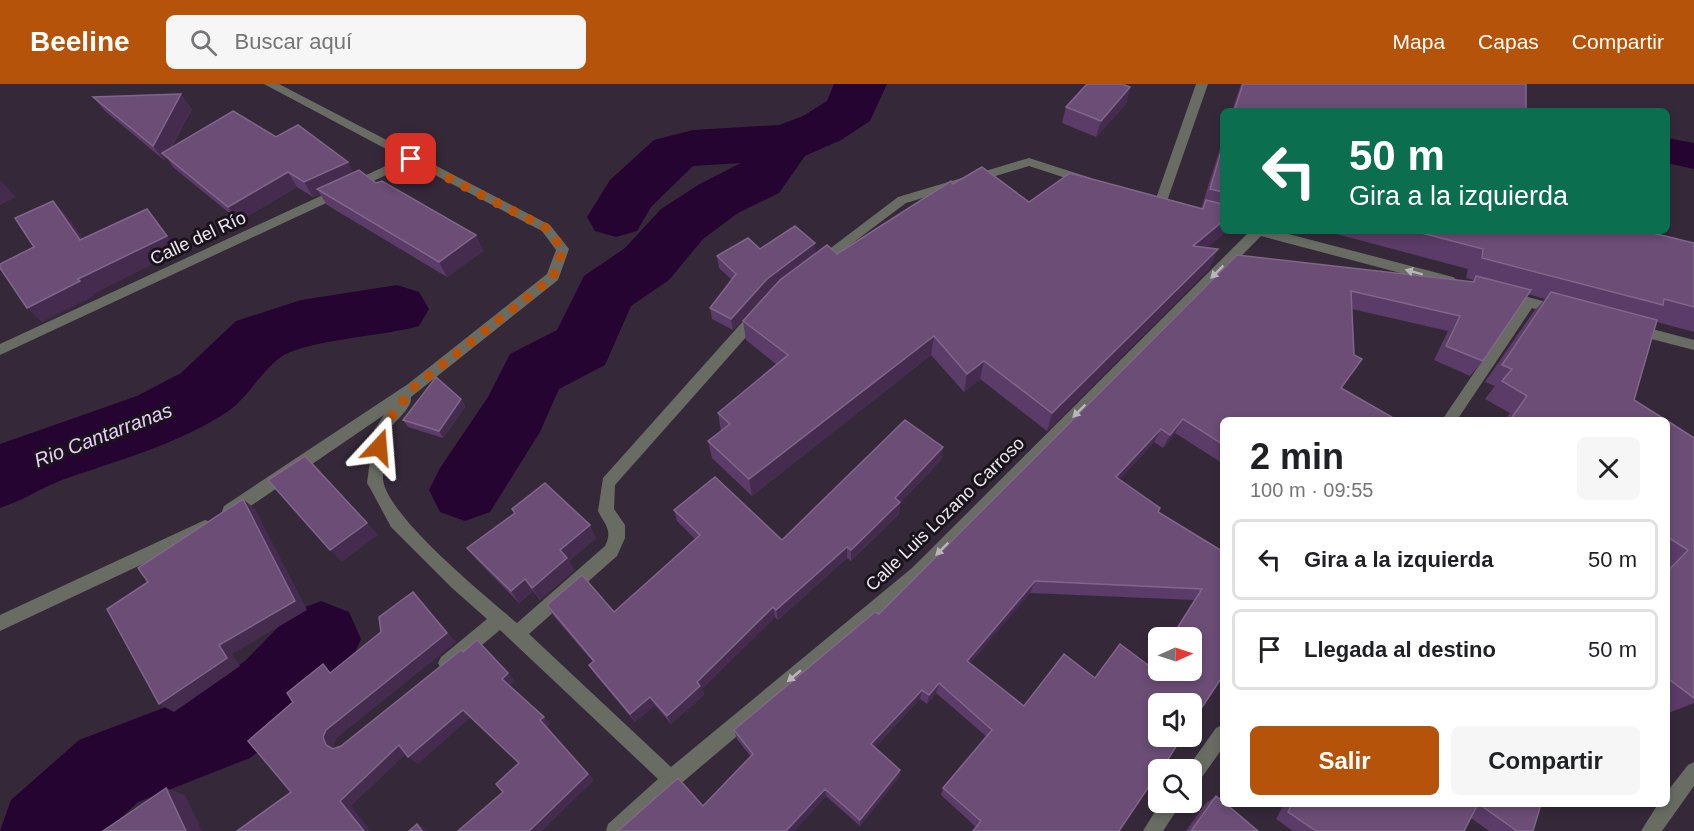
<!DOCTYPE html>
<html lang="es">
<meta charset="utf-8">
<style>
:root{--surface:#fff;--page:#f6f6f6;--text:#202124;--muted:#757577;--line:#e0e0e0;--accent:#b45309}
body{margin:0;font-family:Helvetica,sans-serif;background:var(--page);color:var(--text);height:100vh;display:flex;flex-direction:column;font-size:22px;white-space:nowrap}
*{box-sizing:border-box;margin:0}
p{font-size:20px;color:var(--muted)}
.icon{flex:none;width:33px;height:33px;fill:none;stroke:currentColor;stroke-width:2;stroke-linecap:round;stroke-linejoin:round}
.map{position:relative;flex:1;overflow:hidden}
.sheet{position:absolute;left:1220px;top:333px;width:450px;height:390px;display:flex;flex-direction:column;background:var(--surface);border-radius:9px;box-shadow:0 3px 9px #0003}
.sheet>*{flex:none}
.hud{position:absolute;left:1220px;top:24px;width:450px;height:126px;border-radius:9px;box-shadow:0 3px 9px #0003;background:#0b6e4f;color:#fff;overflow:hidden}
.needle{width:39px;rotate:87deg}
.tools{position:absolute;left:1148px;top:543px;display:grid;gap:12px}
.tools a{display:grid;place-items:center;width:54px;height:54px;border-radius:9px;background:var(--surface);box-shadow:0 3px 9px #0003;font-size:30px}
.pin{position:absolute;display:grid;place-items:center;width:51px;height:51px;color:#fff;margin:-26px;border-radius:12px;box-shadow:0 3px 9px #0006}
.me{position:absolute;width:66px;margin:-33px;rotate:19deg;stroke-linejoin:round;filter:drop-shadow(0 0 4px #0008)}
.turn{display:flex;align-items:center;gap:21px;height:126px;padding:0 30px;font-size:27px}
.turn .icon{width:78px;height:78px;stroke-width:2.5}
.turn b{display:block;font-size:42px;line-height:51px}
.round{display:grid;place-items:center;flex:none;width:63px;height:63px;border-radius:9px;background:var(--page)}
.summary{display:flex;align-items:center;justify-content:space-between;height:102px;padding:0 30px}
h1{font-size:36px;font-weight:800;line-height:45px}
.primary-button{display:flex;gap:12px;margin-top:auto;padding:12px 30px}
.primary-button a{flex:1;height:69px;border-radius:9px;background:var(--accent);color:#fff;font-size:24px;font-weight:800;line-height:69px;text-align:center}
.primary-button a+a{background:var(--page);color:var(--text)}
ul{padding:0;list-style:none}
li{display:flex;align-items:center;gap:18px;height:81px;margin:0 12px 9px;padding:0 18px;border:3px solid var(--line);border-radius:9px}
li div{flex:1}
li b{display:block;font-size:22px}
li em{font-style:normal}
header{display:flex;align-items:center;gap:36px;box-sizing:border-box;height:84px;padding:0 30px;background:var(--accent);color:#fff}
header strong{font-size:28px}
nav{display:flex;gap:33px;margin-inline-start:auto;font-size:21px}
.search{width:420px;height:54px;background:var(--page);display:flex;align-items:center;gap:15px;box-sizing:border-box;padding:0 21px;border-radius:9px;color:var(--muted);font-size:22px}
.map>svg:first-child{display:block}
</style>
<header>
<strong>Beeline</strong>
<div class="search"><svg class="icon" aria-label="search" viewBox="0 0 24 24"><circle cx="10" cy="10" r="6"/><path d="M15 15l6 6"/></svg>Buscar aquí</div>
<nav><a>Mapa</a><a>Capas</a><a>Compartir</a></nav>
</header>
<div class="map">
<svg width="1694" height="747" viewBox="0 0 1694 747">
<rect width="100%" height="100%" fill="#352939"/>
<!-- water -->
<polygon fill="#260431" points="1667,54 1694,59 1694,85 1667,79"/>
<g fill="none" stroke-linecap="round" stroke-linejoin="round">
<!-- river -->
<g fill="#260431" fill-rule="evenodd">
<polygon points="834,0 887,0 870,37 841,56 805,72 779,109 738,129 703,155 669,196 631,222 605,281 559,305 540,348 490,428 465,437 440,428 429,406 440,384 488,313 510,270 557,246 584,192 625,164 661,125 698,101 741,79 693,82 651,123 637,147 616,153 595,147 587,133 610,96 654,56 693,46 779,41 803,32 827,17"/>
<path d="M397 201 419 208 429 225 419 242C385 252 306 256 281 273 261 287 248 314 227 328 177 361 118 376 62 396 41 404 22 417 0 424V360L137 312 181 289 236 237 301 216Z"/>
<polygon points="321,517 349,528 361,555 349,582 303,633 250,674 138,718 107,747 0,747 11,716 79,656 195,612 245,577 293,528"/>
</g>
<!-- minor -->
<g fill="#696c63" fill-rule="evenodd">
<path d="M264 0H279L550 141 569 165 558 196 411 313C412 325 395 336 389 346 383 358 385 379 383 392 380 427 489 515 517 539L605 462C613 446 605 441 598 427L603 394 753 226H763L765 230 763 234 615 401 614 425 625 441V454L617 472 529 550 671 683 912 484 1250 147H1277L1453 193 1460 198 1453 203 1261 152 924 494 678 702 629 747H606L608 740 658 695 500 546 453 585 447 587 441 585 438 579 441 573 487 535 452 504 391 443 370 404 367 399 374 346 384 331 236 432 230 434 224 432 222 427 224 422 408 300 547 190 556 166 542 147 412 79 0 271V260L403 74Z"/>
<polygon points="1196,0 1208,0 1166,120 1164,123 1156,123 1154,120"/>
<polygon points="1029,74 1091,94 1093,97 1087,101 1029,82 906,119 822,182 817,184 811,179 898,113"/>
<polygon points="1505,207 1562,222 1564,226 1557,231 1532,224 1457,336 1442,336 1520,221 1500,215 1498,212 1500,209"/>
<polygon points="1633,240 1694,256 1694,266 1628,249 1626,245 1628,241"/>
<polygon points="205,436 211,438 213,443 211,448 0,547 0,531"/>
<polygon points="1222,641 1222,665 1197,700 1191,703 1191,686 1186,686 1216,644"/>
<polygon points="1694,678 1694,702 1662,747 1641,747 1658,720 1666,720 1666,709 1688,681"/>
<polygon points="1161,718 1182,718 1163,747 1143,747"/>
</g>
</g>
<!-- wall -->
<g fill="#5b3b67" fill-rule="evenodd">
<polygon points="1241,0 1526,0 1526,27 1232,27"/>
<polygon points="1130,3 1126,20 1096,53 1062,39 1066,23"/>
<polygon points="93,13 192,25 171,64 276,53 354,89 476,151 483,167 447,193 327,121 320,110 313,113 297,103 239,137 174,84 166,73 164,76 105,27"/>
<polygon points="1222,58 1222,147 1207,163 1218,165 1209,185 1047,347 980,295 964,308 931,271 752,412 712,374 708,357 721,347 718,329 777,281 746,256 743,237 775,202 769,206 733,246 712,235 710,224 732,196 719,184 717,172 760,165 816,170 837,170 953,100 1029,118 1201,125"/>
<path d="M1325 147H1644L1694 159V248L1657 238 1634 316 1666 336H1505L1510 329 1485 315 1495 302 1485 298 1534 227 1545 215 1528 210 1483 277 1470 292 1434 276 1448 247 1352 225 1222 336V379L1175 349 1163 364 1154 358 1119 396 1160 424 1158 428 1222 467V593L976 743 941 711 943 704 987 653 936 609 927 620 920 615 875 663 900 686 899 693 860 742 826 712 794 747H618L703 722 751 673 737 655 734 646 879 530 1237 171 1471 198 1473 196 1466 194 1468 185ZM1030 509 1194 516 1170 554H1191L1158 586V572L1151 583 1095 594 1024 622 970 579Z"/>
<polygon points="461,315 465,323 443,354 408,343 403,336"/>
<polygon points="1666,336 1694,354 1694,619 1671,628 1666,625"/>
<polygon points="943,363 941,376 900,419 899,430 851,477 847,474 778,536 775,533 702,605 704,611 671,640 655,621 635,638 595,590 589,581 593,578 553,531 547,521 614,528 695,455 677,437 674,426 782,456"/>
<polygon points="596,454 569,477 574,486 540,516 533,507 519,519 477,476 467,464"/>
<polygon points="1216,712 1258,747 1186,747 1206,719"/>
<polygon points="1284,720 1541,720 1533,747 1489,747 1471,734 1464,747 1293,747 1276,735"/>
</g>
<!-- shaded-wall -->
<g fill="#452c4f">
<polygon points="1130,3 1126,20 1096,53 1101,37"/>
<polygon points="181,10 192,25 166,72 162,69 166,73 164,76 153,62"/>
<polygon points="348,78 356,93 317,105 320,110 313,113 304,98"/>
<polygon points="288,88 297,103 239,137 228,123"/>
<polygon points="0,96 16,113 0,121"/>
<polygon points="53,117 67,132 94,170 80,156"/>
<polygon points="147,125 179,167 93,210 94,212 42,238 27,224 78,195"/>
<polygon points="1222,138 1222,147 1227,147 1185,182 1193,162"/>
<polygon points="476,151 483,167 447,193 439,178"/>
<polygon points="815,159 816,171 769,206 733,246 731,235 767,195"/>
<polygon points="1218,165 1209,185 1047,347 1052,329"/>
<polygon points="934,252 931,271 752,412 749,395"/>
<polygon points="984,277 980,295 964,308 967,290"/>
<polygon points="461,315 465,323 443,354 439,347"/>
<polygon points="1183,335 1175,349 1163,364 1170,351"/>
<polygon points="1161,345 1154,358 1110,406 1116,393"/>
<polygon points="943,363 941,376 900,419 899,430 851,477 851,466 895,414"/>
<polygon points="243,415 255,425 307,526 232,570 240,582 174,628 159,620"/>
<polygon points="367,439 378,451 342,478 330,466"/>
<polygon points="590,441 596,454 569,477 574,486 540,516 532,504 560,466"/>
<polygon points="847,463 847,474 778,536 776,526"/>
<polygon points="525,495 533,507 519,519 511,507"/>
<polygon points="1035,497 1030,509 964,587 967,577"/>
<polygon points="413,508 456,558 338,653 334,660 337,668 326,661 323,653"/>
<polygon points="773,523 775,533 702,605 704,611 671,640 667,632 697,598"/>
<polygon points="508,589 515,597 509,603 502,595"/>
<polygon points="939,599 936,609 927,620 929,611"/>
<polygon points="922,606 920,615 870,668 871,660"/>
<polygon points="650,613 655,621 635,638 630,630"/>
<polygon points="463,626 471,633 418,680 408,673"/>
<polygon points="544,633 550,640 547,643 594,696 542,747 529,747 540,636"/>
<polygon points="399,661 409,667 351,722 371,747 364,747 340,717"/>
<polygon points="900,686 899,693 860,742 860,736"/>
<polygon points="166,704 185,711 202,747 186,747"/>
<polygon points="825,705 826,712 794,747 786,747"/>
<polygon points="417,740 427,746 428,747 422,747"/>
</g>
<!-- building -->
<g fill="#6b4d76" stroke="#80668a" stroke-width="1.5" fill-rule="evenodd">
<polygon points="1087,0 1122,0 1130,3 1101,37 1066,23"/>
<polygon points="1243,0 1526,0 1526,27 1234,27"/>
<polygon points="181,10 153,62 93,13"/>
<polygon points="233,27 276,53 298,41 348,78 304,98 288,88 228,123 162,69"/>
<polygon points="1222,64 1222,108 1210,105"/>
<polygon points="982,83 1029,118 1070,89 1203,125 1206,116 1222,120 1222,138 1193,162 1218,165 1052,329 984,277 967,290 934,252 749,395 708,357 730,340 718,329 788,271 743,237 780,196 827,161 837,170 951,97 953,100"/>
<polygon points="359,86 376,99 382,97 476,151 439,178 317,105"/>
<polygon points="53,117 80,156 147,125 167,152 78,195 80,197 27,224 0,184 0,180 34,163 15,134"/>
<polygon points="795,142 815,159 767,195 731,235 710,224 736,190 717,172 748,154 760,165"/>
<polygon points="1414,147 1644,147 1694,159 1694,223 1664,215 1663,221 1482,174 1483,165"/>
<path d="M1237 171 1474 198 1476 192 1531 206 1483 277 1446 262 1460 232 1351 207 1354 271 1362 275 1341 304 1397 336H1222V360L1183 335 1170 351 1161 345 1116 393 1160 424 1158 428 1222 467V593L1191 640V620H1158V652H1183L1161 686H1158V689L1119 747H973L981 737 943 704 992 646 939 599 929 611 922 606 871 660 900 686 860 736 825 705 786 747H618L678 694 703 722 753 670 734 646 875 528 879 530ZM1035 497 1202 505 1171 554H1191V586H1158V575L1152 584 1120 560 1095 594 1064 570 1024 622 967 577Z"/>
<polygon points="1551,208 1657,236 1634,316 1666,336 1510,336 1527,312 1502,297 1512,285 1502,281"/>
<polygon points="436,293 461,315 439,347 403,336"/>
<polygon points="905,336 943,363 895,414 900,418 851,466 847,463 776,526 773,523 697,598 700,602 667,632 650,613 630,630 589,581 594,577 547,521 582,491 614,528 700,451 674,426 715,393 782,456"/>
<polygon points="1666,336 1694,354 1694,614 1666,593 1666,489 1688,466 1666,452"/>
<polygon points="305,372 367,439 330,466 268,396"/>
<polygon points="545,399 590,441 560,466 567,474 532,504 525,495 511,507 467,464 515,429 512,425"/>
<polygon points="243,415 295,517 219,561 227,574 159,620 107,525 148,498 138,484"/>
<polygon points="413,508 447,549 326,646 323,653 326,661 333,665 341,662 461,566 463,568 477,556 508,589 502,595 544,633 540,636 588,690 529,747 458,747 503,708 496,700 519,679 463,626 408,673 399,661 340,717 364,747 237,747 291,708 248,657 293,618 287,609 323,580 330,589 381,548 379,533"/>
<polygon points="166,704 186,747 103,747"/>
<polygon points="1216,712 1222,717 1222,720 1226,720 1258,747 1191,747"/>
<polygon points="1292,720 1478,720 1464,747 1316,747 1288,728"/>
<polygon points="1479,720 1541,720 1533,747 1517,747"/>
<polygon points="417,740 422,747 409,747"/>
</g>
<!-- one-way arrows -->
<defs><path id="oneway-solid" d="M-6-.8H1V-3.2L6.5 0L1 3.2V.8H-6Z" transform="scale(1.5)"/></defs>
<g fill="#b9b6b9">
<use href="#oneway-solid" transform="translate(1217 188) rotate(135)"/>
<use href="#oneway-solid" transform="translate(1414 188) rotate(-165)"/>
<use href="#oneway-solid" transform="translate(1079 327) rotate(135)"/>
<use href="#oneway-solid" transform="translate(942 465) rotate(135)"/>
<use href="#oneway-solid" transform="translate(794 592) rotate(140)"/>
</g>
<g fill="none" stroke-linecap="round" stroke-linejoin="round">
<!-- route -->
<polyline stroke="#b45309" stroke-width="10" stroke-dasharray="0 18" points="379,363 381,346 413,304 553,193 563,165 546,144 411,75"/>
</g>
<g text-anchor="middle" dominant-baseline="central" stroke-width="6" stroke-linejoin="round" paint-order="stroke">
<!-- street labels -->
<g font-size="18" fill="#efe7f2" stroke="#19141b">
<text transform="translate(198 154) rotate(-25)">Calle del Río</text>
<text transform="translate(945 430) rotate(-44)">Calle Luis Lozano Carroso</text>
</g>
<!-- water labels -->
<g font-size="20" font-style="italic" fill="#ebcbf8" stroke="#19141b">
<text transform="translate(103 351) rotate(-21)">Rio Cantarranas</text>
</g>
</g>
</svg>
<div class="tools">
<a><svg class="needle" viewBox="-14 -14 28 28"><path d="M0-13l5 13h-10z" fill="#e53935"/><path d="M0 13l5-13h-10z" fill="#757577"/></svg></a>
<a><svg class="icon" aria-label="sound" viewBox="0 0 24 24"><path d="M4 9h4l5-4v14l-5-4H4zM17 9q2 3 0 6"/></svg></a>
<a><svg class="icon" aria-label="search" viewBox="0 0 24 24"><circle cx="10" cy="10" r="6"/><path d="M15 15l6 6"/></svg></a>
</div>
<div class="pin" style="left:411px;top:75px;background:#d93025"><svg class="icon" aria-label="arrive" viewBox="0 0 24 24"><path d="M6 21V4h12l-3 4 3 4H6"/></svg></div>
<svg class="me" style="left:379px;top:363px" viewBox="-20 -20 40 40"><path d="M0-17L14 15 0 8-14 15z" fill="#b45309" stroke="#fff" stroke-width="4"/></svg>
<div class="hud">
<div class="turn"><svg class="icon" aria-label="left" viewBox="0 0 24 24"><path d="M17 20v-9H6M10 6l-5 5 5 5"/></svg><div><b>50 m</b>Gira a la izquierda</div></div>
</div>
<section class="sheet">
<div class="summary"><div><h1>2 min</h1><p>100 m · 09:55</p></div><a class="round"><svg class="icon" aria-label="close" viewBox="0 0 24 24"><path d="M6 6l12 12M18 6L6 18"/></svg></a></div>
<ul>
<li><svg class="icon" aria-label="left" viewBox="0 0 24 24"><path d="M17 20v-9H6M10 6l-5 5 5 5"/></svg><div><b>Gira a la izquierda</b></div><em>50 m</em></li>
<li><svg class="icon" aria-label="arrive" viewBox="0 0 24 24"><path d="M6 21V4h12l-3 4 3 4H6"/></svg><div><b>Llegada al destino</b></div><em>50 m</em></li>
</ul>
<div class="primary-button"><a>Salir</a><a>Compartir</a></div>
</section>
</div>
